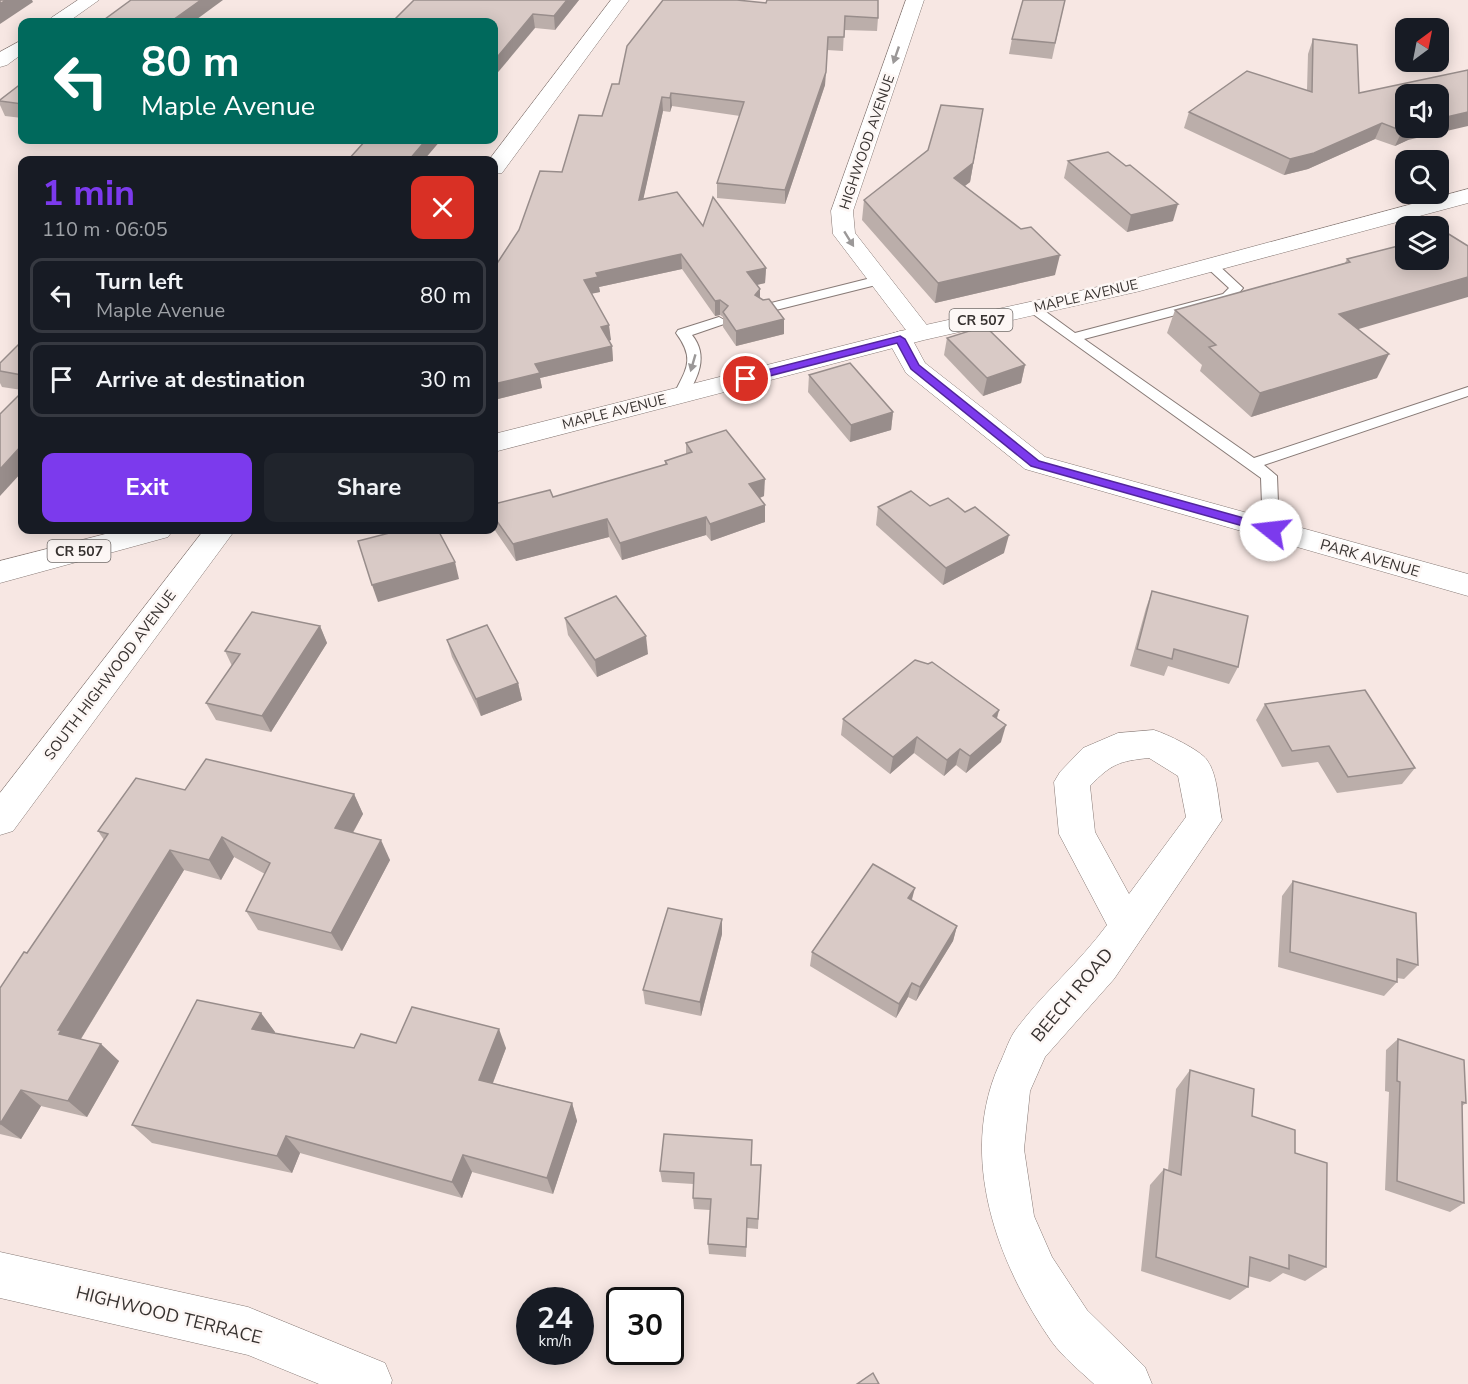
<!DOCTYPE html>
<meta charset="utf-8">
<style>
:root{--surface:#171b24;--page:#20242c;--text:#f1f3f6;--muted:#9ea1a6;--line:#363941;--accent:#7c3aed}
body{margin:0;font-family:"Nunito Sans",sans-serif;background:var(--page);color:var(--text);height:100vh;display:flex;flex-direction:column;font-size:22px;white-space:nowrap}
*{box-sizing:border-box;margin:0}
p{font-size:20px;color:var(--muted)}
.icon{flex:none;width:33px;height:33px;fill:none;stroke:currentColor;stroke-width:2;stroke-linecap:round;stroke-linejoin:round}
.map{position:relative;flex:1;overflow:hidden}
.drawer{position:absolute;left:18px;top:156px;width:480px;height:378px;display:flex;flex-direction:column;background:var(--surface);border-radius:12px;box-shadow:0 3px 15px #0003}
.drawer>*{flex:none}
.hud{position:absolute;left:18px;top:18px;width:480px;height:126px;border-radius:12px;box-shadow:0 3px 15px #0003;background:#00695c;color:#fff;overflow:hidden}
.needle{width:39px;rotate:32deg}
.fabs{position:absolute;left:1395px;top:18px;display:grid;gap:12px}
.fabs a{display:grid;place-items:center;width:54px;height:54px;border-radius:12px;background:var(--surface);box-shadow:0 3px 15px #0003;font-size:30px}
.speed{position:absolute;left:516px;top:1287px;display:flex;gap:12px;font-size:30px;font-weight:700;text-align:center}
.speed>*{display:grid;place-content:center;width:78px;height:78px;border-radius:50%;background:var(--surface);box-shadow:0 3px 15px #0003;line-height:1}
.speed small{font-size:15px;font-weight:400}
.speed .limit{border:3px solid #111;border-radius:9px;background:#fff;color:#111}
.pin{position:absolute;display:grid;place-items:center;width:51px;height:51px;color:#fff;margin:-26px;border:3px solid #fff;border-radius:50%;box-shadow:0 2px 6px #0007}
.me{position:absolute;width:66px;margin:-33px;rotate:286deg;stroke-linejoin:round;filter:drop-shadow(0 0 4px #0008)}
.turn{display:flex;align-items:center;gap:21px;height:126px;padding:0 24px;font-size:27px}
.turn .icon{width:78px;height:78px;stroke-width:2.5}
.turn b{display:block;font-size:42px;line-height:51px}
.round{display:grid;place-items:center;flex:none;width:63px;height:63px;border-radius:12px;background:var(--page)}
.headline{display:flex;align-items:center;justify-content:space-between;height:102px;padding:0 24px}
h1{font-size:36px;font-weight:700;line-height:45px;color:var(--accent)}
.button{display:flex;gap:12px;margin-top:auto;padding:12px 24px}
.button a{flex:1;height:69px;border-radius:12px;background:var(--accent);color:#fff;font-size:24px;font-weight:700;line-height:69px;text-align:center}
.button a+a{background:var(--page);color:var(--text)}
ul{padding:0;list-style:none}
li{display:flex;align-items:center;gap:18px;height:75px;margin:0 12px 9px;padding:0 12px;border:3px solid var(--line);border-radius:12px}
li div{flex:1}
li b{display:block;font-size:22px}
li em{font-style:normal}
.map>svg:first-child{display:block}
</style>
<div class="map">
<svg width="1468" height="1384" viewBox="0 0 1468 1384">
<rect width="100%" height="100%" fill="#f7e7e3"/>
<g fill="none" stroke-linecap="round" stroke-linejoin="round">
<defs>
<g id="lane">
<polygon points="1210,261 1215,262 1243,288 1233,300 1084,339 1254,458 1468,387 1468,396 1264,465 1277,476 1279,530 1277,534 1265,534 1263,530 1261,478 1026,309 1033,305 1038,306 1075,333 1223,294 1229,288 1204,265"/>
<polygon points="879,276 884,277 885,280 884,283 764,313 757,309 759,306"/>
<path d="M719 317 726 321 724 324 692 335C709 356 698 378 685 399H675L673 396C686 369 696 360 676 333L678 330Z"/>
</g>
<g id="street">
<polygon points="78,0 99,0 68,22 48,22 51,18"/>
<polygon points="611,0 629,0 502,173 494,174 494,160 489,160"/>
<polygon points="906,0 924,0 853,211 855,233 933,333 930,338 921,340 911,337 925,363 1045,457 1468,574 1468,596 1025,469 906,373 887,339 891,334 900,331 909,334 833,234 831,211"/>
<polygon points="22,40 22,54 7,65 0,67 0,52"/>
<polygon points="204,530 235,530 13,831 0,835 0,793"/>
<path d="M1154 730C1167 734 1200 750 1207 760 1218 775 1218 802 1222 820L1114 979 1045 1057 1030 1091 1024 1149 1034 1216 1052 1257 1087 1310 1145 1367 1152 1384H1094C1080 1371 1063 1357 1052 1342 997 1263 958 1157 999 1065 1005 1053 1009 1038 1017 1028 1044 992 1079 963 1107 925L1059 834 1054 782 1060 772 1083 748 1118 733ZM1149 758 1178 776 1186 817 1129 894 1095 832 1090 786C1111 764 1119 761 1149 758Z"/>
<polygon points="0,1252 248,1307 385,1363 392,1380 391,1384 319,1384 248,1355 0,1298"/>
</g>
<g id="primary">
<polygon points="1468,189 1468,203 1140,291 924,340 494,452 494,434 921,326 1129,280"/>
<polygon points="121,530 173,530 168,537 0,583 0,561"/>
</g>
</defs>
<!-- lane casing -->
<use href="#lane" stroke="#877a76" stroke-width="2"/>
<!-- street casing -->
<use href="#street" stroke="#877a76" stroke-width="1"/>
<!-- primary casing -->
<use href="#primary" stroke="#877a76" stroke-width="1"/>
<!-- lane -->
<use href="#lane" fill="#fff" fill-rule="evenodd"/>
<!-- street -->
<use href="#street" fill="#fff" fill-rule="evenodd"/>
<!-- primary -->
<use href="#primary" fill="#fff" fill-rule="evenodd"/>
</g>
<!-- wall -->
<g fill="#bbaeaa">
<polygon points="414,0 579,0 555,30 535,28"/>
<polygon points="663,0 878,18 877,31 844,30 843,51 827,50 825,85 785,204 717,198 717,183 740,116 672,106 670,112 663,111 643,199 703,226 766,268 765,283 757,285 760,289 760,298 784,319 784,334 736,346 723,327 723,317 720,315 715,316 682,269 599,287 600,292 592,293 611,340 609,341 612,346 613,361 540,378 542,388 494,400 494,268 602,116"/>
<polygon points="1065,0 1052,59 1009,54 1012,39"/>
<polygon points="1313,39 1359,93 1468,70 1408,140 1395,146 1375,139 1308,169 1284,175 1184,128 1189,112 1307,90 1308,54"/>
<polygon points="22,83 22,118 5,116 0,105 0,100"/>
<polygon points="983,109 970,182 964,186 1055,275 935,303 862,220 864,200"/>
<polygon points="1068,161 1173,221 1127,232 1064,178"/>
<polygon points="1406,244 1358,329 1377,378 1251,417 1200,371 1202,365 1167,333 1175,310 1345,263 1347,259"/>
<polygon points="947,338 1025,365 1021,383 983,396 944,355"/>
<polygon points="22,341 22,390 2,387 0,383 0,363"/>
<polygon points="809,375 893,412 891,430 850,442 808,392"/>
<polygon points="686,443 764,496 760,498 765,522 711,541 706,535 622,560 609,537 516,561 494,529 494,504 553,497 665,465 665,461 686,454"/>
<polygon points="878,507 1004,553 943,585 876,525"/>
<polygon points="1152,591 1238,667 1229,684 1168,666 1164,676 1130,666 1146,608"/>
<polygon points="565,618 648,654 597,677 568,635"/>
<polygon points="320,626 327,643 271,732 216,720 206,703 232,666 225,651"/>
<polygon points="447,640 518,683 522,700 481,716 452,657"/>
<polygon points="1265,704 1415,768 1402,784 1337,793 1318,762 1282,767 1256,720"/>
<polygon points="999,710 997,719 1001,742 966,773 956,765 944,776 914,753 890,774 841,735 843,719"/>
<polygon points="185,790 354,794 363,814 353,833 390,860 342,951 258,930 246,911 265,874 234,857 221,880 184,870 81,1039 119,1061 87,1117 41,1106 21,1139 0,1134 0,988 27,953 104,840 98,831"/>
<polygon points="1293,881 1418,965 1404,979 1397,978 1397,982 1384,996 1278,967 1282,896"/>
<polygon points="912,900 957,926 953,941 916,1001 908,997 896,1018 810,966 812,952"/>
<polygon points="722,919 722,934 701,1016 645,1004 643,990"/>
<polygon points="261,1013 275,1032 275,1033 354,1048 396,1043 506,1048 493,1083 572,1103 577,1121 553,1194 472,1172 462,1198 300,1153 292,1173 152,1143 132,1125"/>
<polygon points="1398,1039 1466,1103 1462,1106 1464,1203 1450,1212 1385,1190 1389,1092 1385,1091 1386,1050"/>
<polygon points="1190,1070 1252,1116 1295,1153 1326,1267 1305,1281 1283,1273 1270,1282 1248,1276 1248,1287 1230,1300 1141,1271 1150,1185 1164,1169 1168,1170 1176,1089"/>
<polygon points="751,1165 761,1165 758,1229 747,1228 746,1257 709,1254 708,1244 710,1210 694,1209 693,1198 693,1184 662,1182 660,1171"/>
</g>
<!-- shaded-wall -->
<g fill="#988d8b">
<polygon points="6,0 32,0 33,2 0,24 0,4"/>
<polygon points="201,0 223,0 193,22 170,22"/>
<polygon points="567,0 579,0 555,30 554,16"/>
<polygon points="533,14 535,28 494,77 494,61"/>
<polygon points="828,37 825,85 785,204 785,190"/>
<polygon points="671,93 672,106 670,112 670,98"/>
<polygon points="662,97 663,111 640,214 639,200"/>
<polygon points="983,109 970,182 951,197 954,178"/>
<polygon points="1468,112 1468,126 1408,140 1395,146 1402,131 1408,128 1438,128 1438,119"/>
<polygon points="1382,123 1375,139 1308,169 1284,175 1290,159"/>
<polygon points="426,140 441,140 424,160 409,160"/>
<polygon points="1178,204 1173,221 1127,232 1131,215"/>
<polygon points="681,254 682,269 599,287 600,292 586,295 584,280 596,273"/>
<polygon points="1060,255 1055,275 935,303 938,283"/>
<polygon points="766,268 765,283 747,287 747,272"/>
<polygon points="1468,277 1468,297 1328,338 1339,314"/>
<polygon points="760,289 760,303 755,295"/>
<polygon points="720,300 720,315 715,316 715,301"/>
<polygon points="784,319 784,334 736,346 736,331"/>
<polygon points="609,325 611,340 603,342 601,327"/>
<polygon points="612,346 613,361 540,378 542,388 494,400 494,384 535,364"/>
<polygon points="1389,354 1377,378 1251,417 1260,393"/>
<polygon points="1025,365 1021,383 983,396 987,378"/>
<polygon points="893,412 891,430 850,442 851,425"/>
<polygon points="22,445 22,472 0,496 0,469"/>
<polygon points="765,479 764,496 749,502 749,484"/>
<polygon points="765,505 765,522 711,541 710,524"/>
<polygon points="706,517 706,535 622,560 620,543"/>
<polygon points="607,519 609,537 516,561 513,544"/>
<polygon points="1009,535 1004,553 943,585 946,568"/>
<polygon points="455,562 459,579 378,602 372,585"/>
<polygon points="320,626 327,643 271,732 262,716"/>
<polygon points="646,636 648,654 597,677 595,660"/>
<polygon points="518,683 522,700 481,716 476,699"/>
<polygon points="999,710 994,727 993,716"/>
<polygon points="1006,725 1001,742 966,773 970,756"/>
<polygon points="917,737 914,753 890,774 893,757"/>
<polygon points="960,749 956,765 944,776 947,760"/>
<polygon points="354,794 363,814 344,848 335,828"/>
<polygon points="222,837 234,857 221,880 209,860"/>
<polygon points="381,840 390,860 342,951 331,933"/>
<polygon points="170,850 184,870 77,1045 59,1034 58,1030"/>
<polygon points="915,888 911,903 908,898"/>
<polygon points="722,919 722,934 701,1016 700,1002"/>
<polygon points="957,926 953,941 916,1001 920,987"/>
<polygon points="912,983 908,997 896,1018 899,1004"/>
<polygon points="261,1013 275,1032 267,1049 252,1029"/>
<polygon points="499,1029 506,1048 487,1098 479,1080"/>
<polygon points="101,1044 119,1061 87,1117 68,1101"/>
<polygon points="21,1090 41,1106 21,1139 0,1124"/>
<polygon points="572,1103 577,1121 553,1194 547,1178"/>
<polygon points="286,1136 300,1153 292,1173 277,1156"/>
<polygon points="463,1155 472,1172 462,1198 452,1182"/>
</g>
<!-- building -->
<g fill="#d9cac6" stroke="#988d8b" stroke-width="1.5">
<polygon points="0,0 6,0 0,4"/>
<polygon points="131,0 201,0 170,22 101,22"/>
<polygon points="414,0 567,0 554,16 533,14 494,61 494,22 392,22"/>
<polygon points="663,0 737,0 766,3 767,0 878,0 878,18 845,16 844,37 828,37 826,72 785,190 717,183 744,102 671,93 670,98 662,97 639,200 677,192 703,226 713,197 766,268 747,272 760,289 755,295 763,300 769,299 784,319 736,331 723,312 728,306 720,300 715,301 681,254 596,273 598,277 584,280 609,325 601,327 612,346 535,364 540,373 494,384 494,330 495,329 494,326 494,268 519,230 540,171 562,172 579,115 602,116 612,84 619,84 627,46"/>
<polygon points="1023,0 1065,0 1055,43 1012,39"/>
<polygon points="1313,39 1357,45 1359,93 1468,70 1468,112 1438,119 1438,94 1406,94 1406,128 1408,128 1402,131 1382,123 1314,153 1290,159 1189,112 1247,71 1312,92"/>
<polygon points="22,83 22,104 0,101 0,100"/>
<polygon points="941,105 983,109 973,163 954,178 1021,229 1031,227 1060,255 938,283 864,200 928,150"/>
<polygon points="366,140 426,140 409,160 348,160"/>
<polygon points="1108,152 1126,166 1130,165 1178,204 1131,215 1068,161"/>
<polygon points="1447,233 1468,246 1468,277 1339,314 1389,354 1260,393 1209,347 1216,345 1175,310 1350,262 1347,259 1406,244 1406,260 1438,260 1438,235"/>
<polygon points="985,326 1025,365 987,378 947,338"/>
<polygon points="22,341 22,375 0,371 0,363"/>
<polygon points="850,363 893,412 851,425 809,375"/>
<polygon points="22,392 22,445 0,469 0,414"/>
<polygon points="726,430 765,479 749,484 765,505 710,524 706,517 620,543 607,519 513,544 494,517 494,504 550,490 553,497 667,464 665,461 692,452 686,443"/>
<polygon points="911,491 930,506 948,498 965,512 975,507 1009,535 946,568 878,507"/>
<polygon points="401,530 438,530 455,562 372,585 358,541"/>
<polygon points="1152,591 1248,616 1238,667 1174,649 1172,659 1137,649"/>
<polygon points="616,596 646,636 595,660 565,618"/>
<polygon points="252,612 320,626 262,716 206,703 240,654 225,651"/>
<polygon points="487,625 518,683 476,699 447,640"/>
<polygon points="915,660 928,664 932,662 999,710 993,716 1006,725 970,756 960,749 947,760 917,737 893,757 843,719"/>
<polygon points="1365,690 1415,768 1348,777 1329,746 1292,751 1265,704"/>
<polygon points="206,759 354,794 335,828 381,840 331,933 246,911 270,863 222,837 209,860 170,850 58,1030 61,1030 59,1034 101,1044 68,1101 21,1090 0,1124 0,988 24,952 27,953 108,834 98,831 136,778 185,790"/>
<polygon points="873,864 915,888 908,898 957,926 920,987 912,983 899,1004 812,952"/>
<polygon points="1293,881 1416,913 1418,965 1397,959 1397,982 1290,952"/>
<polygon points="668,908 722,919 700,1002 643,990"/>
<polygon points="197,1000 261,1013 252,1029 354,1048 361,1034 396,1043 412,1007 499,1029 479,1080 572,1103 547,1178 463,1155 452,1182 286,1136 277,1156 132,1125"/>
<polygon points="1398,1039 1464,1060 1466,1103 1462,1102 1464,1203 1397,1181 1400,1082 1397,1081"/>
<polygon points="1190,1070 1254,1089 1252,1116 1295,1130 1295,1153 1327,1163 1326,1267 1289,1255 1289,1269 1250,1257 1248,1287 1156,1257 1164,1169 1181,1175"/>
<polygon points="664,1134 752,1140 751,1165 761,1165 758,1219 747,1218 746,1247 708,1244 711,1199 693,1198 694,1173 660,1171"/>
<polygon points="873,1373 879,1384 857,1384"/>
</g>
<!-- one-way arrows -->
<defs><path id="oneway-solid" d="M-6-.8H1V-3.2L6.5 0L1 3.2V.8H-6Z" transform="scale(1.5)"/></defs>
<g fill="#9b9898">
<use href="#oneway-solid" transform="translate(896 55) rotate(109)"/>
<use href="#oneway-solid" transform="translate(849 239) rotate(58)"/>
<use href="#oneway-solid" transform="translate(693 363) rotate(106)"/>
</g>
<!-- route -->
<polygon fill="#7c3aed" stroke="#51269a" stroke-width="1.5" points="900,336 905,339 919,365 1039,461 1276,527 1277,530 1271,534 1031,466 911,369 897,343 746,382 741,379 743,376"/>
<g text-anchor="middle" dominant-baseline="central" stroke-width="5" stroke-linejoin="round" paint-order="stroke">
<!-- far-street labels -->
<g font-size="14" fill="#373230" stroke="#fdf7f5">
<text transform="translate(867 142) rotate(-71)">HIGHWOOD AVENUE</text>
<text transform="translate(1086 296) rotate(-13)">MAPLE AVENUE</text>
<text transform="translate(614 412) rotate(-14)">MAPLE AVENUE</text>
</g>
<!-- shield labels -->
<g fill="#fdf7f5" stroke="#726d6b" stroke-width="1.5">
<rect x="949.5" y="309" width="63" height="22" rx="4.5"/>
<rect x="47.5" y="540" width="63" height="22" rx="4.5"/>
</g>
<g font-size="14" font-weight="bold" fill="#373230">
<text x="981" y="320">CR 507</text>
<text x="79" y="551">CR 507</text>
</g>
<!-- street labels -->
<g font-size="15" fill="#373230" stroke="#fdf7f5">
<text transform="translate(1370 558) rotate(16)">PARK AVENUE</text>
<text transform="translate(110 675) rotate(-53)">SOUTH HIGHWOOD AVENUE</text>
</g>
<!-- near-street labels -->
<g font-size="18" fill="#373230" stroke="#fdf7f5">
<text transform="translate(1072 995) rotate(-50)">BEECH ROAD</text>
<text transform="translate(169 1315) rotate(14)">HIGHWOOD TERRACE</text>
</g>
</g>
</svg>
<div class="fabs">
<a><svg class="needle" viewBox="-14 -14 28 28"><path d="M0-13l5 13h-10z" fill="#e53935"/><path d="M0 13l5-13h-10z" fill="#9ea1a6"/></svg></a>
<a><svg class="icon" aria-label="sound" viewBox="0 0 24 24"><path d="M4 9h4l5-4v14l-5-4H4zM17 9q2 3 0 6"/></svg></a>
<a><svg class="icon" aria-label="search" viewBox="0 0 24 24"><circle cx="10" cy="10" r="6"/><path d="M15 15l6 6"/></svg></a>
<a><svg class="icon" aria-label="layers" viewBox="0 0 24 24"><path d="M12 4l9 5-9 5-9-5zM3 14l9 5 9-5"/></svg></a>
</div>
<div class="speed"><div>24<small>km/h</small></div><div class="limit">30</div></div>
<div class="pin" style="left:746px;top:379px;background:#d93025"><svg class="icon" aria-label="arrive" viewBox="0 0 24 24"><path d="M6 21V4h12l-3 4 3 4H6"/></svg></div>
<svg class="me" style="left:1271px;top:530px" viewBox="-20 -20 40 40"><circle r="19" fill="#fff"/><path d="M0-13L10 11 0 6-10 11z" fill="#7c3aed"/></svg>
<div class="hud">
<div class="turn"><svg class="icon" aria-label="left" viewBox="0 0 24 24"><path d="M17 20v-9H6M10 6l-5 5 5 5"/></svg><div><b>80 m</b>Maple Avenue</div></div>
</div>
<section class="drawer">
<div class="headline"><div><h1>1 min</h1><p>110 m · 06:05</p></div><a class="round" style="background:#d93025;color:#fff"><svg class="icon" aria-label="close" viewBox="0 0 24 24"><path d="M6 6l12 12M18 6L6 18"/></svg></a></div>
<ul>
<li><svg class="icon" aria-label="left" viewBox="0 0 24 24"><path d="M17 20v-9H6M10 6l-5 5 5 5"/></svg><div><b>Turn left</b><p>Maple Avenue</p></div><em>80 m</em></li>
<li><svg class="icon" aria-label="arrive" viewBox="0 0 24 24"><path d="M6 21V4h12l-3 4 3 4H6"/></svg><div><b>Arrive at destination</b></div><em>30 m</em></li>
</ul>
<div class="button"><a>Exit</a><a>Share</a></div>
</section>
</div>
